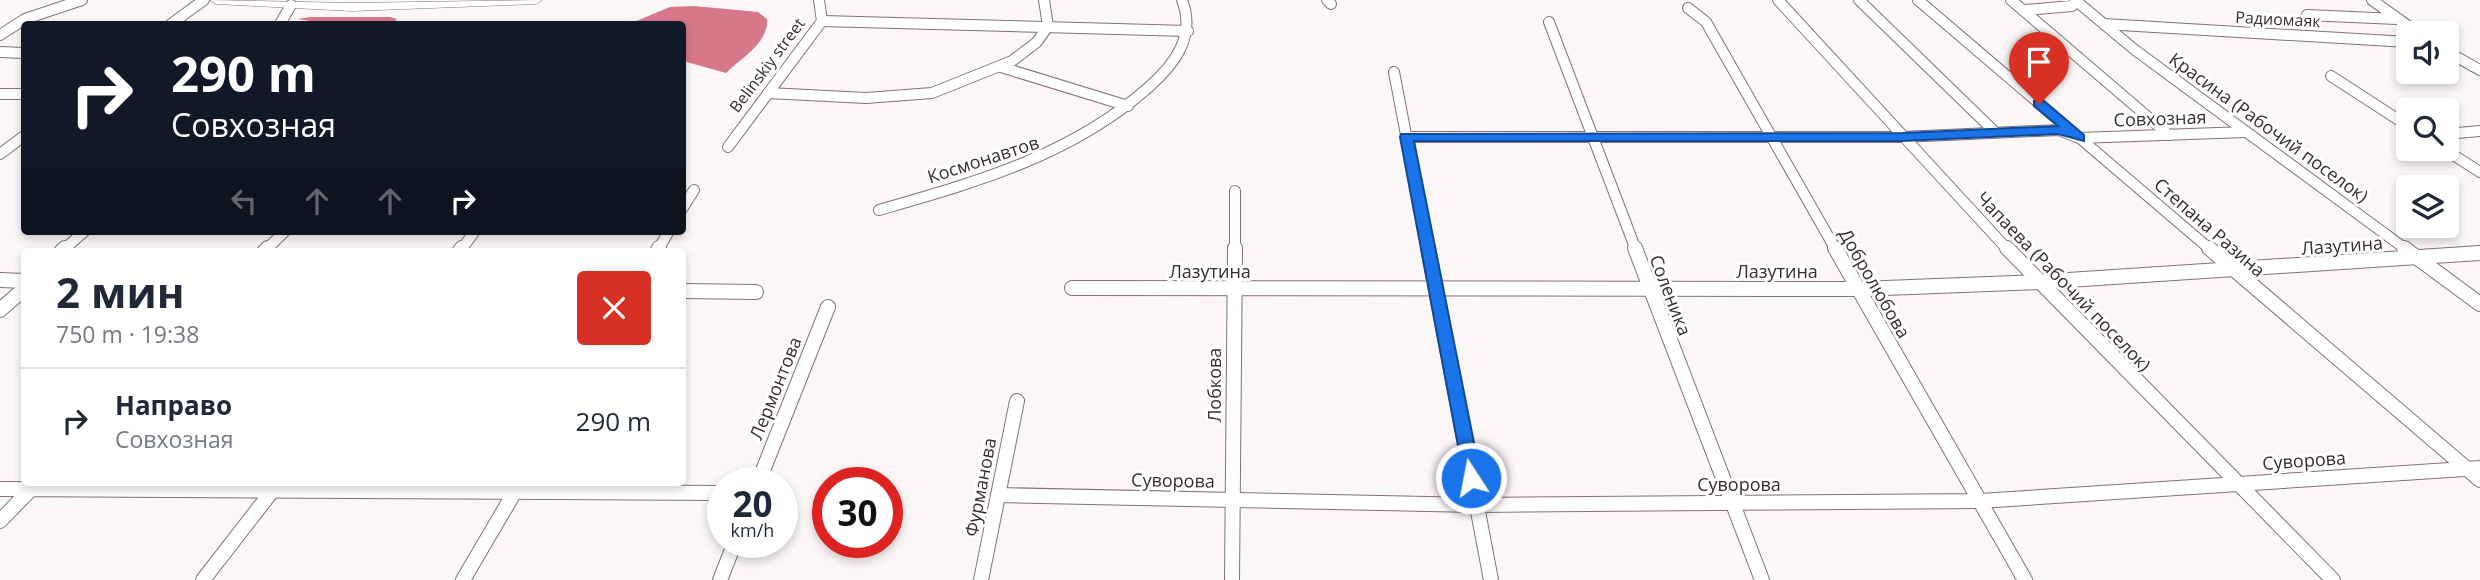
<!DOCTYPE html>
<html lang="ru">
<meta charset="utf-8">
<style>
:root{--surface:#fff;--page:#f2f2f3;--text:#1f2937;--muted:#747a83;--line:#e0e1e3}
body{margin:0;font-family:"Open Sans",sans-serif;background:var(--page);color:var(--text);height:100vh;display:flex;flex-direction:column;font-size:26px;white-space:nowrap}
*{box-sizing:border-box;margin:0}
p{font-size:23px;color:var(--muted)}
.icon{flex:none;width:38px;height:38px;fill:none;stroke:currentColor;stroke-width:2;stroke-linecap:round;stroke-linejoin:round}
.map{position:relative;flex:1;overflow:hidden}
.panel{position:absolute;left:21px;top:248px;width:665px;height:238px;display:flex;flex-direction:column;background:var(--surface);border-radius:7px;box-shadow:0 4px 10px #0003}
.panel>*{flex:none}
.top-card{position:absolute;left:21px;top:21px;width:665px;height:214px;border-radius:7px;box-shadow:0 4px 10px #0003;background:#111827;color:#fff;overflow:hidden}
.tools{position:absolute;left:2396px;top:21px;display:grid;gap:14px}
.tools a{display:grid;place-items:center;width:63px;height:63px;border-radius:7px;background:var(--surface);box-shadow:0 4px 10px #0003;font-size:35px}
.speed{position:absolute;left:707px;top:467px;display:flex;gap:14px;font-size:35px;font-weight:700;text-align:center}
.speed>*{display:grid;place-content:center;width:91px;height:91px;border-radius:50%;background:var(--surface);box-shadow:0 4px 10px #0003;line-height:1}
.speed small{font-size:18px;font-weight:400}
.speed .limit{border:10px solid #d22;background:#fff;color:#111}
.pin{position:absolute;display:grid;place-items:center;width:60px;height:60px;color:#fff;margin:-72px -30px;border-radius:50% 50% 50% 0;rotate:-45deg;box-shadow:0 0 7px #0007}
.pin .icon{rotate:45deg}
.me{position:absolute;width:77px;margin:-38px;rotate:349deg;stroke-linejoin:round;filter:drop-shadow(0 0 5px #0008)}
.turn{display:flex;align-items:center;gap:24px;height:147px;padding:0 35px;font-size:32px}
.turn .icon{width:91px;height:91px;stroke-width:2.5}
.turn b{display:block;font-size:49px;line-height:60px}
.lanes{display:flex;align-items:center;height:66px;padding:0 35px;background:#0003;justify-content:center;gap:35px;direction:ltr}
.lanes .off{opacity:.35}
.round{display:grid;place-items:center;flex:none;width:74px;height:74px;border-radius:7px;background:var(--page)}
.head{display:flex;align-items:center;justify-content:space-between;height:119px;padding:0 35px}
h1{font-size:42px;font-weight:700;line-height:52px}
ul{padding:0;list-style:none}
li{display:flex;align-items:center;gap:21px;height:105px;padding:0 35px;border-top:2px solid var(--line)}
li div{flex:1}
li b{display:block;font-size:26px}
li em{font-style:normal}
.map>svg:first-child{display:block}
</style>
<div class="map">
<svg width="2480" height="580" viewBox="0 0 2480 580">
<rect width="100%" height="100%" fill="#fcf7f7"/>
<!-- water -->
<g fill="#d6788a">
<path d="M694 6 758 12 767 19C769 43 741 58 726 73L683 61 682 24H629L670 7Z"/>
<polygon points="310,17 390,17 397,19 393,24 300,24 310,21 298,19"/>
</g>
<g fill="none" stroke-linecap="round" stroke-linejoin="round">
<defs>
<g id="minor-far1">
<polyline points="1327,0 1331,4"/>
<polyline points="1778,0 2008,250"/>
<polyline points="1859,0 1995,132"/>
<polyline points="1918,0 2211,250"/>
<polyline points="2011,0 2169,135"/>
<polyline points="2075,0 2135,50 2407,250"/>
<polyline points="2372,0 2418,33"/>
<polyline points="1688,8 1706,22 1836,250"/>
<polyline points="2025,10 2072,6 2077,0"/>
<polyline points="2307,15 2397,19"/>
<polyline points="822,21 1188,31"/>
<polyline points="1549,22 1636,250"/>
<polyline points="171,24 204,0"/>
<polyline points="280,24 291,5"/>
<polyline points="2104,24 2408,42"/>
<polyline points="0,35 25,19 82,0"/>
<polyline points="2446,51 2480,70"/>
<polyline points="0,52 24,53"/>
<polyline points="1001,67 1128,106"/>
<polyline points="1394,72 1428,250"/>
<polyline points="2331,76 2408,126"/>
<polyline points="768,93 866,98 932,93 1012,61 1037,42 1048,26 1044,0"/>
<polyline points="0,94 24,94"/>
<polyline points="2446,134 2480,131"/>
<polyline points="1406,137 1902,137 2059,130 2079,138 2246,132"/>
<polyline points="728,147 822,21 819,0"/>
<polyline points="2444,149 2480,172"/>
<polyline points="0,154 24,136"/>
<polyline points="682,209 694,190"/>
<path d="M879 210C976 182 1071 156 1149 87 1175 64 1196 36 1182 0"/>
<polyline points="63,250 85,231"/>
<polyline points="266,250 285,231"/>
<polyline points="461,250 475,231"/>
<polyline points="658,250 669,231"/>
<polyline points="1235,250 1235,191"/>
</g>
<g id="minor">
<polyline points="1428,248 1491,580"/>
<polyline points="1635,248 1762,580"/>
<polyline points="1835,248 2025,580"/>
<polyline points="2007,248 2333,580"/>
<polyline points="2209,248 2480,480"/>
<polyline points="2404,248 2480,304"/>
<polyline points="61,252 65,248"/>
<polyline points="264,252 268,248"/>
<polyline points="459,252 462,248"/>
<polyline points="657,252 659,248"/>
<polyline points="0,280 24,281"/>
<polyline points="1072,288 1859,289 2038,282 2480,253"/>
<polyline points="682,291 756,292"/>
<polyline points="0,310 24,289"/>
<polyline points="758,483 828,307"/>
<polyline points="0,489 723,493"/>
<polyline points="998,495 1476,505 1980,501 2480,468"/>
<polyline points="0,521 34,486"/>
<polyline points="203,580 276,486"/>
<polyline points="463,580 520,483"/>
<polyline points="720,580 735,542"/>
<polyline points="981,580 1017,401"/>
<polyline points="1232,580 1235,248"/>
</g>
<polygon id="highway" points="210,0 352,3 542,0 536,4 352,11 216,4"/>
</defs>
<!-- minor-far1 casing -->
<use href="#minor-far1" stroke="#876f73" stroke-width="12"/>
<!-- minor casing -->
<use href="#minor" stroke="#876f73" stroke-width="16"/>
<!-- highway casing -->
<use href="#highway" stroke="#876f73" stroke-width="1"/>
<!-- minor-far1 -->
<use href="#minor-far1" stroke="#fff" stroke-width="10"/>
<!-- minor -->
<use href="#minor" stroke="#fff" stroke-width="14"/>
<!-- highway -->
<use href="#highway" fill="#fff" fill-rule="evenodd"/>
</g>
<!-- route -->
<polygon fill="#1a73e8" stroke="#114b97" stroke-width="2" points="2034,101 2044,101 2084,135 2084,141 2058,134 1902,141 1414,141 1481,478 1478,483 1465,483 1400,137 1401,134 1902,133 2058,126 2034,106"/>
<g text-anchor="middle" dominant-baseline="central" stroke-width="6" stroke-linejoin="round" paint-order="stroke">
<!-- far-street labels -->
<g font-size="16" fill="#372c2e" stroke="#fff">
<text transform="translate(2278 19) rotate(3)">Радиомаяк</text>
<text transform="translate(767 65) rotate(-53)">Belinskiy street</text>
</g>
<!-- street labels -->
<g font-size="18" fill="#372c2e" stroke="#fff">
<text transform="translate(2160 118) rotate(-2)">Совхозная</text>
<text transform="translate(2269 127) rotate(36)">Красина (Рабочий поселок)</text>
<text transform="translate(983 159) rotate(-18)">Космонавтов</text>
<text transform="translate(2210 227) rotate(41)">Степана Разина</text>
<text transform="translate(2342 245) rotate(-4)">Лазутина</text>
<text x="1210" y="271">Лазутина</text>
<text x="1777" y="271">Лазутина</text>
<text transform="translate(2064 281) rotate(46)">Чапаева (Рабочий поселок)</text>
<text transform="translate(1875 283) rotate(60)">Добролюбова</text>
<text transform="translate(1671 295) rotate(69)">Соленика</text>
<text transform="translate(1214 385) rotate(-90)">Лобкова</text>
<text transform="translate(775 388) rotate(-68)">Лермонтова</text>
<text transform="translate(2304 460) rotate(-4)">Суворова</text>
<text transform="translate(1173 480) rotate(1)">Суворова</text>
<text x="1739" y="484">Суворова</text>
<text transform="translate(980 487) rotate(-79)">Фурманова</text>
</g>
</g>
</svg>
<div class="tools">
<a><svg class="icon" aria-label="sound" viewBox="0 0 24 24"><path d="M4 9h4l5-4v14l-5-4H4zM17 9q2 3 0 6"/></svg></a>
<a><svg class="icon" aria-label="search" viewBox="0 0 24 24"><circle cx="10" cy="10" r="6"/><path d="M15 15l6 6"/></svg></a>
<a><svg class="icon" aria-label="layers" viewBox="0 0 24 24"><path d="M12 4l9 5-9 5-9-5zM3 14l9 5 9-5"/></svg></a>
</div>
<div class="speed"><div>20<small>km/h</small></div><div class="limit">30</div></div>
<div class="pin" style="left:2039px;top:104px;background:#d93025"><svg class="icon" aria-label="arrive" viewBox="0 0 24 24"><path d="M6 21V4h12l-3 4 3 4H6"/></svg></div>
<svg class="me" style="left:1471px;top:478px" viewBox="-20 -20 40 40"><circle r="17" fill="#1a73e8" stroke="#fff" stroke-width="3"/><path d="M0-11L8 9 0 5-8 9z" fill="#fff"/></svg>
<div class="top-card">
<div class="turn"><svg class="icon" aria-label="right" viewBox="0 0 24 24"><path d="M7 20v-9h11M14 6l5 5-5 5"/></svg><div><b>290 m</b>Совхозная</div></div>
<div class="lanes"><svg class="icon off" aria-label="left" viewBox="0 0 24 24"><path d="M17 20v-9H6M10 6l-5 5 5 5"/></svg><svg class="icon off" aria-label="ahead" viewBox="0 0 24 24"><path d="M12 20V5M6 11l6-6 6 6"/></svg><svg class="icon off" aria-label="ahead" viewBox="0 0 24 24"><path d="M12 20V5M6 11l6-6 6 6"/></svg><svg class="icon" aria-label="right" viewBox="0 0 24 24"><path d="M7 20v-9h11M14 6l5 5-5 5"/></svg></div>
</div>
<section class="panel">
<div class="head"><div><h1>2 мин</h1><p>750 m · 19:38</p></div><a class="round" style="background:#d93025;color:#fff"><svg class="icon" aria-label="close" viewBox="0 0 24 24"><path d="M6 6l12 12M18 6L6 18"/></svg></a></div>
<ul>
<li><svg class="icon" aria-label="right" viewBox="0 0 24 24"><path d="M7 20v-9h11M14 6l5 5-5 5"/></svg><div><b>Направо</b><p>Совхозная</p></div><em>290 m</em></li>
</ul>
</section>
</div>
